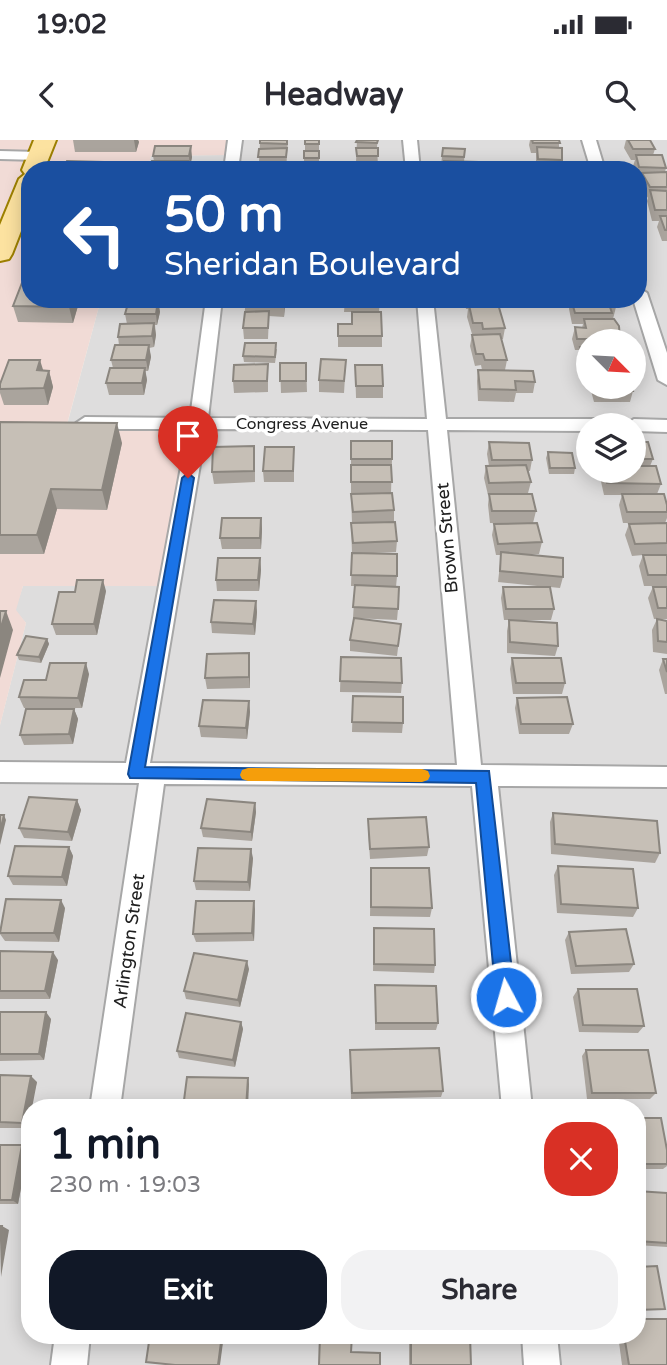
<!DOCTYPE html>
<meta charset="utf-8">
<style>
:root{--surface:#fff;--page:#f2f2f3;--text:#2b2b33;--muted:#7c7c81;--accent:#111827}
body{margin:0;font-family:"Varela Round",sans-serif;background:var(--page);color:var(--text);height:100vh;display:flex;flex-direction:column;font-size:26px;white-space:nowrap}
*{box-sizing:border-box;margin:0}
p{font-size:23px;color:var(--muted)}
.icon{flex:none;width:38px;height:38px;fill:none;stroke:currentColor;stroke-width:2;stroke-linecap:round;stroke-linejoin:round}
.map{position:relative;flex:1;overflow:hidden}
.drawer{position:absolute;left:21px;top:959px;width:625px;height:245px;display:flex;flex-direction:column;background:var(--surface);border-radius:28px;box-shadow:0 4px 18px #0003}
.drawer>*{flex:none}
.guide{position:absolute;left:21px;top:21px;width:626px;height:147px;border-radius:28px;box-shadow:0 4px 18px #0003;background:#1a4fa0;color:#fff;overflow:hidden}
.needle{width:46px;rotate:114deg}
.fabs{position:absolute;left:576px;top:189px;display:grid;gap:14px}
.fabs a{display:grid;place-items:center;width:70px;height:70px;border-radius:50%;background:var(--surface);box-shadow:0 4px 18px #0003;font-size:35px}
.pin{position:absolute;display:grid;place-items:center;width:60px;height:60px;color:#fff;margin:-72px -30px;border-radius:50% 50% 50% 0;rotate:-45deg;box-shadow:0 0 7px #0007}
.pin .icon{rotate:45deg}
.me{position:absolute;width:77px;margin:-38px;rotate:354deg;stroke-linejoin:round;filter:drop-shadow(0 0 5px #0008)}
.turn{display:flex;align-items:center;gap:24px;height:147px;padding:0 28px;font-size:32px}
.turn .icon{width:91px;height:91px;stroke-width:2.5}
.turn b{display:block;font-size:49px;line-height:60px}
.round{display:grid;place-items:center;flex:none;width:74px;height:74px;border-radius:28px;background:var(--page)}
.headline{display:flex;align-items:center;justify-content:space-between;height:119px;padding:0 28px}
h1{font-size:42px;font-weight:700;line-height:52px;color:var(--accent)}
.button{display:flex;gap:14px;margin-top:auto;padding:14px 28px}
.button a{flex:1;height:80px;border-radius:28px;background:var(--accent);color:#fff;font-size:28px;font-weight:700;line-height:80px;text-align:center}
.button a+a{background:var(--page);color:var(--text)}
.status{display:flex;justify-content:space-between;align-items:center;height:49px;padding:0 35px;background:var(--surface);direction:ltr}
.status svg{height:19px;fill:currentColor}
header{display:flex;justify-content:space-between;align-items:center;height:91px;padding:0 28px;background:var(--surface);font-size:32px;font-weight:700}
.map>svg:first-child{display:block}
</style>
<div class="status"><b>19:02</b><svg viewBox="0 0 49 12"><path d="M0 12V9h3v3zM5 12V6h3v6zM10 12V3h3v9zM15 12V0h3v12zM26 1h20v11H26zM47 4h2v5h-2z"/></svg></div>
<header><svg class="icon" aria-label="back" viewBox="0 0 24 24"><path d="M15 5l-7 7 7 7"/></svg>Headway<svg class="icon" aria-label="search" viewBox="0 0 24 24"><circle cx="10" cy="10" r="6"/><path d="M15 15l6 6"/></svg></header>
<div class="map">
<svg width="667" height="1225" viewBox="0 0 667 1225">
<rect width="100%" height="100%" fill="#f1efe7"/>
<!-- residential -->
<path fill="#dedddd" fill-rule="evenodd" d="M231 0H667V1225H0V585L26 483 15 470 23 446H164L67 285 101 159H639V30H147L151 16 228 15ZM588 201H634V247H588ZM588 285H634V331H588ZM30 968H637V1195H30Z"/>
<!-- commercial -->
<polygon fill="#f1dbd6" points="0,0 231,0 228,15 151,16 147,30 30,30 30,159 101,159 67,284 188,285 164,446 23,446 16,470 26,483 0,585"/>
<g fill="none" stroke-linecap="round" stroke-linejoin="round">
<defs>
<g id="street">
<polygon points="228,0 242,0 238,30 224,30"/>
<polygon points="403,0 417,0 420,30 406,30"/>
<polygon points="582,0 596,0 605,30 591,30"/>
<polygon points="0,11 39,12 46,16 39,20 0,19"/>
<polygon points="639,148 647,153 667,213 667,245 658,240 633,159 639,159"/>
<path d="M206 159H222L208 278 427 279 417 159H433L446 279H603L612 285H588V291L447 290 481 625 667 627V647L498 646 532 968H502L472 646 164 644 120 968H90L139 643 0 642V622L126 623 188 289H85L76 283 85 277 190 278ZM206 289 428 290 457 625 150 623Z"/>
<polygon points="634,279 667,280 667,292 634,291 634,285 625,285"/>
<polygon points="55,1195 90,1195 87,1225 51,1225"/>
<polygon points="522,1195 557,1195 560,1225 524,1225"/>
</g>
<polygon id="primary" points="34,0 56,0 44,30 30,30 30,68 12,114 9,119 0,121 0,85 19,39 25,34 22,30"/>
</defs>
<!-- street casing -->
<use href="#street" stroke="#a7a7a7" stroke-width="4"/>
<!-- primary casing -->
<use href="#primary" stroke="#9d8000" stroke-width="4"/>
<!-- street -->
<use href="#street" fill="#fff" fill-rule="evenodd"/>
<!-- primary -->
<use href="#primary" fill="#fce2a0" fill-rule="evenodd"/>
</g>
<!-- wall -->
<g fill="#aaa49d">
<polygon points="73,0 138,0 139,2 136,12 75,12"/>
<polygon points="288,0 286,30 259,22 260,3"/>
<rect x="305" y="0" width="14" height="10"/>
<polygon points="357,0 378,0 377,6 378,27 356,22"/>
<polygon points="530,0 559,0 559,8 562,20 561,28 536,29 536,13 531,13 529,5"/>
<polygon points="626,0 650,0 655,9 653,15 666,28 665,32 667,32 667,101 662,101 657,87 659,81 652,81 647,61 648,58 639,44 641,38 639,38 639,30 634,30 633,26 635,20 631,20 624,8"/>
<polygon points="465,9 464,22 478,22 478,30 443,30 443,27 441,26 442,16"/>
<rect x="304" y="11" width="15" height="12"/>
<polygon points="153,16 192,17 190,27 189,27 189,30 154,21"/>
<polygon points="30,159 80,159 73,183 18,182 13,166"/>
<polygon points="122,159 164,159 162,166 159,166 160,172 157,185 155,185 156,195 154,207 149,208 151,217 148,231 145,231 147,240 144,255 109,255 106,243 113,228 111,220 119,205 118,197 127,184 125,174 127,166 124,166"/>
<polygon points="246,159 285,159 284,177 269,176 268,199 244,199 243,188"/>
<polygon points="345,159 380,159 379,172 382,196 382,207 338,207 338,184 352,183 352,172 344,172"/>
<polygon points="464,159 495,159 494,165 505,188 503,199 501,199 507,220 505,230 535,242 533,253 516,253 514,262 478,261 477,241 478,230 482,230 481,225 475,226 470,206 472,195 480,195 472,194 467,177 468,169 466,169"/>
<polygon points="557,159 609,159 616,167 613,179 610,179 620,199 620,201 588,201 588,234 581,234 577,218 579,210 575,210 572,199 575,187 582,188 583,184 572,184 569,169 570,162 557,161"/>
<polygon points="277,209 275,223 244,222 243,216"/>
<polygon points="346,220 344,253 319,252 319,240"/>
<polygon points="280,223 306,223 307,252 281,253"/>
<polygon points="268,224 268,252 234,253 233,241"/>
<polygon points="355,225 383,246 383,258 356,258"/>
<polygon points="43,231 49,231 53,247 48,265 4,265 0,253 0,244"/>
<polygon points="590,247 632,247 633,251 630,262 594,262"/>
<polygon points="0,282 122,303 107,370 57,369 44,414 0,414"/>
<polygon points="351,301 392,319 391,353 394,370 394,382 352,383 351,354 389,353 351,353"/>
<polygon points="489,302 532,320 530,331 528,331 531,342 528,353 514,354 536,371 533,383 490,383 488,365 489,355 488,355 484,338 486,326 489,326 487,314"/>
<polygon points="634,302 653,319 650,326 661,344 657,354 667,365 667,378 665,383 667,383 667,414 650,415 667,415 667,446 644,446 639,426 643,415 632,416 625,395 629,384 652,383 623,383 619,365 622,355 604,355 600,337 602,331 634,331"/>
<polygon points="294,307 294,342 264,342 263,331"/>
<polygon points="548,312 575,328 574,334 549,334 546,318"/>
<polygon points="255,317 255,342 214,344 212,332"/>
<polygon points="261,378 262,389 261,409 222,409 220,398"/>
<polygon points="351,383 397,401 396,412 373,413 397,436 396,447 398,469 397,480 353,478 355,446 351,446 352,413"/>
<polygon points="494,384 542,402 539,414 523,414 563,437 560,448 550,447 554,469 551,480 504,480 501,458 503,447 547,447 498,442 501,415 496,415 492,395"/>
<polygon points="260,418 261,430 259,451 217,451 216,440"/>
<polygon points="653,447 667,447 667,479 654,479 648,458"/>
<polygon points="106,451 97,495 56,495 52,484"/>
<polygon points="256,461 257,472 255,495 212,493 211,482"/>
<polygon points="657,479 667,481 667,514 653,512 652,490"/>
<polygon points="509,480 558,506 555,516 507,513 507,491"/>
<polygon points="401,484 397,516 350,511 350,500"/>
<polygon points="47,499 49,504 41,523 19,520 17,515"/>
<polygon points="341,517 402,543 401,553 340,552"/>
<polygon points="512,518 565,543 562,554 513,554 510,529"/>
<polygon points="663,519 667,519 667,554 665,554 659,530"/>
<polygon points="250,523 250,548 207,549 205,538"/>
<polygon points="89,534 82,568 24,568 19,557 46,540"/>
<polygon points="353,556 403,583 402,593 352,592"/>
<polygon points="517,558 573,584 569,594 519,594 515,568"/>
<polygon points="249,561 250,572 247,599 201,597 199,586"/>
<polygon points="74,569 78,579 73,604 24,605 20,595"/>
<polygon points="77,660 81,670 72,701 24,698 19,688"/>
<polygon points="255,663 256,672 252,701 203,697 201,688"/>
<polygon points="553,673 660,713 655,723 551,714 550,682"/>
<polygon points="368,679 429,707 427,716 370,719 368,689"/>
<polygon points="69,707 73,716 67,746 13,745 8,736"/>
<polygon points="253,718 250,751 196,750 194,741"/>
<polygon points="558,726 638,768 633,777 557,773 554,735"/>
<polygon points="371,728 432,768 430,777 370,776"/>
<polygon points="65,768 59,802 5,801 0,794 0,789"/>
<polygon points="255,769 254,801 196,802 193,794"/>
<polygon points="374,788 435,825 434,833 373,831"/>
<polygon points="569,792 634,824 629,832 571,834 565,800"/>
<polygon points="0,811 58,820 50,859 0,859"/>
<polygon points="249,829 240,867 186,859 184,851"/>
<polygon points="375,845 438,883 436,890 375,890"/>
<polygon points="578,849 644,886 638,893 579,892 573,857"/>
<polygon points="0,872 51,879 44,920 0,921"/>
<polygon points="241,882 243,889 235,927 179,918 177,911"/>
<polygon points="586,910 656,953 650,959 587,959 582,916"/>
<polygon points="350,916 443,951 441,957 351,959"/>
<polygon points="0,935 37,942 30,968 30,980 28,988 0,988"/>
<polygon points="637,978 667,1010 667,1026 663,1029 637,1029"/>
<polygon points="0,1005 28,1011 18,1064 0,1064"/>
<polygon points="637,1051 667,1053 667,1107 637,1105"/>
<polygon points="409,1195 470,1195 471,1225 409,1225"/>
<polygon points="618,1195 637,1195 667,1225 622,1225"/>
</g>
<!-- shaded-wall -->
<g fill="#8b867f">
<polygon points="134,0 138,0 139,2 136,12"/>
<polygon points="191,6 192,17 190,27 189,16"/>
<polygon points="71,159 80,159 73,183 69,167"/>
<polygon points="284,159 285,159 285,165 284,177"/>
<polygon points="158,161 160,172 157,185 156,174"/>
<polygon points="154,183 156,195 154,207 152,196"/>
<polygon points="149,205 151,217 148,231 146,220"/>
<polygon points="40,220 45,236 37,230"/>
<polygon points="145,228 147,240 144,255 142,243"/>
<polygon points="49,231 53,247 48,265 44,248"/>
<polygon points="117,283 122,303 107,370 102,350"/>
<polygon points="51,349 57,369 44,414 37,395"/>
<polygon points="261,378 262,389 261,409 260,398"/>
<polygon points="260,418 261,430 259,451 258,440"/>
<polygon points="103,440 106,451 97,495 94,484"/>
<polygon points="256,461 257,472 255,495 253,484"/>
<polygon points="6,471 13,490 0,538 0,490"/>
<polygon points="47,499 49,504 41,523 39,517"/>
<polygon points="249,513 250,523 250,548 249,537"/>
<polygon points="86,523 89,534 82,568 78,558"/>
<polygon points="249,561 250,572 247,599 246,588"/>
<polygon points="74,569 78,579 73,604 69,594"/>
<polygon points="77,660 81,670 72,701 68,692"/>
<polygon points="255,663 256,672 252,701 251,692"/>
<polygon points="4,675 6,680 0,705 0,691"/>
<polygon points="69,707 73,716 67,746 62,737"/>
<polygon points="251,709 253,718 250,751 248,742"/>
<polygon points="61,760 65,768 59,802 54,793"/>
<polygon points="254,761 255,769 254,801 252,793"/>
<polygon points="53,812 58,820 50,859 45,851"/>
<polygon points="247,821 249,829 240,867 238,860"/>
<polygon points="46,872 51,879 44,920 39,914"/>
<polygon points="241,882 243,889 235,927 233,920"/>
<polygon points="31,936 37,942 32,968 30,968 30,980 28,988 22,983"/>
<polygon points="248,938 249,944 248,968 246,968"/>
<polygon points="22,1005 28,1011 18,1064 12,1060"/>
<polygon points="2,1086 9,1090 1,1137 0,1100"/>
<polygon points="222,1195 224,1195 220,1225 218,1225"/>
</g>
<!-- building -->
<g fill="#c6bfb6" stroke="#8b867f" stroke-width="2">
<polygon points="260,0 287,0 287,4 260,3"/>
<rect x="305" y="0" width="14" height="4"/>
<polygon points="357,0 378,0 377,3 356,2"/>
<polygon points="532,0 559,0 560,3 533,3"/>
<polygon points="628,0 650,0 655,9 633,9"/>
<polygon points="155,6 191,6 189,16 153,16"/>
<polygon points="537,7 562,8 562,20 538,19"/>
<polygon points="287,8 286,17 258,17 259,9"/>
<polygon points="356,8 378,8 378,16 357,16"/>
<polygon points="443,8 465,9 464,17 442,16"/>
<rect x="304" y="11" width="15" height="7"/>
<polygon points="636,15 662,15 666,28 639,27"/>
<polygon points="67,21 140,23 138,30 64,30"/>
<polygon points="152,21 188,21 186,30 150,30"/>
<polygon points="444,21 478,22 478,26 467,26 467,30 444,30"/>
<polygon points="256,22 286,22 285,30 255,30"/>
<rect x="344" y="22" width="33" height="8"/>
<polygon points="565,28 565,30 537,29"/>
<polygon points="667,32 667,47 650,47 642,33"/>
<polygon points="650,50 667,51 667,70 655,70"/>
<polygon points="660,76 667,76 667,90 665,90"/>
<polygon points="27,130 30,130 30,159 71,159 69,167 13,166"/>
<polygon points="246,159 284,159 283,165 245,164"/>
<polygon points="345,159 380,159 379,162 344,161"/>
<polygon points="571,159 609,159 616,167 610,167 612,173 575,173"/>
<polygon points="129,160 158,161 156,174 125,174"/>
<polygon points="498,164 505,188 483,189 482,183 473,183 469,165"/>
<polygon points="269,171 268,188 243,188 245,172"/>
<polygon points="352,172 381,172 382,196 338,196 338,184 352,184"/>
<polygon points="584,179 614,179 619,186 620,199 577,199 575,187 586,188"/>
<polygon points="154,183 152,196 118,197 120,184"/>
<polygon points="500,194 507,220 485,220 483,214 476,214 472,195"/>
<polygon points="245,203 276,203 275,217 243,216"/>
<polygon points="115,205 149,205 146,220 111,220"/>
<polygon points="580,207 588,207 588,222 584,222"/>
<polygon points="321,219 346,220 344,241 319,240"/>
<polygon points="9,220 40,220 37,230 49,231 44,248 0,249 0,244"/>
<rect x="280" y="223" width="26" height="18"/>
<polygon points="268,224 267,241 233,241 234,225"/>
<polygon points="355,225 382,225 383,246 356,246"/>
<polygon points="110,228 145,228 142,243 106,243"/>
<polygon points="478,230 533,231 535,242 515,241 516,250 480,249"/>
<polygon points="596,247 632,247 633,251 597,251"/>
<polygon points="0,282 117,283 102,350 51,349 37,395 0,395"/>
<rect x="351" y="301" width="41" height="18"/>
<polygon points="489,302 529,303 532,320 492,320"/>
<polygon points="634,302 648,302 653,319 634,319"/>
<polygon points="254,306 254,331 212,332 213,307"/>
<polygon points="265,307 294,307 293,331 263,331"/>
<polygon points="548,312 572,313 575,328 550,328"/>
<polygon points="351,325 391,325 392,342 351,342"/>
<polygon points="526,325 531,342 489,343 486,326"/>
<polygon points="634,326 656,326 661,344 607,343 604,331 634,331"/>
<polygon points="392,353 394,370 353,372 351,354"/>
<polygon points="489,354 532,354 536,371 492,371"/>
<polygon points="622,354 664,354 667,365 667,372 627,372"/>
<polygon points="222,378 261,378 260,398 220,398"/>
<polygon points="395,382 397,401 353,403 351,383"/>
<polygon points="537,383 542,402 498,404 494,384"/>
<polygon points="667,383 667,403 635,404 629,384"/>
<polygon points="501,412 563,418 563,437 500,431"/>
<polygon points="352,413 397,414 397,436 351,435"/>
<polygon points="643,415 667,415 667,435 648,435"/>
<polygon points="218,418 260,418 258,440 216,440"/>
<polygon points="77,440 103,440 94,484 52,484 59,452 75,452"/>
<polygon points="355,445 399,447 398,469 353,467"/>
<polygon points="503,447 550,447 554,469 506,469"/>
<polygon points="653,447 667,447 667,468 658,468"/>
<polygon points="214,460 256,461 253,484 211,482"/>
<polygon points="0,471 6,471 0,490"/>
<polygon points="354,478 401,484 398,506 350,500"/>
<polygon points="657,479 667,481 667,502 658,501"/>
<polygon points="509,480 557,483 558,506 510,502"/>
<polygon points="26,496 47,499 39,517 17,515"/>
<polygon points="249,513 249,537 205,538 207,514"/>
<polygon points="341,517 401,518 402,543 340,541"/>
<polygon points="512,518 561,518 565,543 516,543"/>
<polygon points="663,519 667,519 667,532"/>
<polygon points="50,523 86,523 78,558 19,557 24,540 46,540"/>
<polygon points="353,556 403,557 403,583 352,582"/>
<polygon points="567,557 573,584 521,584 517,558"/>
<polygon points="203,560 249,561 246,588 199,586"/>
<polygon points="26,569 74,569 69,594 20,595"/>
<polygon points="29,657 77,660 68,692 19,688"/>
<polygon points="207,659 255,663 251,692 201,688"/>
<polygon points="553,673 657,681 660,713 555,704"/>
<polygon points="0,675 4,675 0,691"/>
<polygon points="426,677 429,707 370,709 368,679"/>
<polygon points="15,706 69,707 62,737 8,736"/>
<polygon points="198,708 251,709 248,742 194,741"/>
<polygon points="558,726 633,729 638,768 561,764"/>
<polygon points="371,728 429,728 432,768 371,767"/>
<polygon points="6,759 61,760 54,793 0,793"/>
<polygon points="196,761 254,761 252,793 193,794"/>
<polygon points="374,788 434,789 435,825 374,824"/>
<polygon points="626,789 634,824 576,826 569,792"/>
<polygon points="0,811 53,812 45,851 0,851"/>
<polygon points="194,813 247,821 238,860 184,851"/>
<polygon points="375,845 436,846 438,883 376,883"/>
<polygon points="578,849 637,849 644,886 583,885"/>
<polygon points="0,872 46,872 39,914 0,914"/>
<polygon points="186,873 241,882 233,920 177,911"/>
<polygon points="439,908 443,951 352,953 350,910"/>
<polygon points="586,910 648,910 656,953 592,953"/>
<polygon points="0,935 31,936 22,983 0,982"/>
<polygon points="187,937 248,938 246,968 183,968"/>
<polygon points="637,978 661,978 667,1010 667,1024 637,1024"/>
<polygon points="0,1005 22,1005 12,1060 0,1060"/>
<polygon points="637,1051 667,1053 667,1103 637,1101"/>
<polygon points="0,1086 2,1086 0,1100"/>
<polygon points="657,1126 665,1169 637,1170 637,1127"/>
<polygon points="637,1179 667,1179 667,1225 629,1225 624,1195 637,1195"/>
<polygon points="150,1195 222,1195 218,1225 175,1225 146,1222"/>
<polygon points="320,1195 352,1195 351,1212 380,1213 380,1225 319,1225"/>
<polygon points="411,1195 470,1195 471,1225 411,1225"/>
</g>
<!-- route -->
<polygon fill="#1a73e8" stroke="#114b97" stroke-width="2" points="188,333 194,338 145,627 489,631 515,857 512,864 506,866 499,864 496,857 476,643 130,638 128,634 182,338"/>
<!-- slow -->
<polygon fill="#f59e0b" points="248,628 422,629 428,631 430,636 428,640 422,642 248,641 242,639 240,635 242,630"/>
<g text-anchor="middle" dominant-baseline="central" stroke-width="7" stroke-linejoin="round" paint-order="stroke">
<!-- far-street labels -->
<g font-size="16" fill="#202020" stroke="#fff">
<text x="302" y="284">Congress Avenue</text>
</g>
<!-- street labels -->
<g font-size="18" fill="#202020" stroke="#fff">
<text transform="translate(447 398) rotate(-95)">Brown Street</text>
<text transform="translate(129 801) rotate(-82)">Arlington Street</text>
</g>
</g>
</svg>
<div class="fabs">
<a><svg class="needle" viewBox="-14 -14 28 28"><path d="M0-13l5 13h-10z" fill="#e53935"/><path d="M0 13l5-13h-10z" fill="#7c7c81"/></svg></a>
<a><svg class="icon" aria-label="layers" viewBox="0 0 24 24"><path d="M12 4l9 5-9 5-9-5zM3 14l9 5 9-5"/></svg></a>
</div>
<div class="pin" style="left:188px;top:338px;background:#d93025"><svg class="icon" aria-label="arrive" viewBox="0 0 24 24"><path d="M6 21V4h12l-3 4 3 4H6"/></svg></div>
<svg class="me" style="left:506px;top:857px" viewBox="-20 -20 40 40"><circle r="17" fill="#1a73e8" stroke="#fff" stroke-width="3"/><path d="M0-11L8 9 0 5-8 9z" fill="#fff"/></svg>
<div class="guide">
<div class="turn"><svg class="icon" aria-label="left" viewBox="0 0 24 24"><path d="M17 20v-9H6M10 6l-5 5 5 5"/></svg><div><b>50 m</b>Sheridan Boulevard</div></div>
</div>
<section class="drawer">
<div class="headline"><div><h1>1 min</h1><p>230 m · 19:03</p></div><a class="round" style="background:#d93025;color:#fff"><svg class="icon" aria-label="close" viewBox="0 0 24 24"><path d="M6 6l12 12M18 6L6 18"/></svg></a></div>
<div class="button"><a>Exit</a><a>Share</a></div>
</section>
</div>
